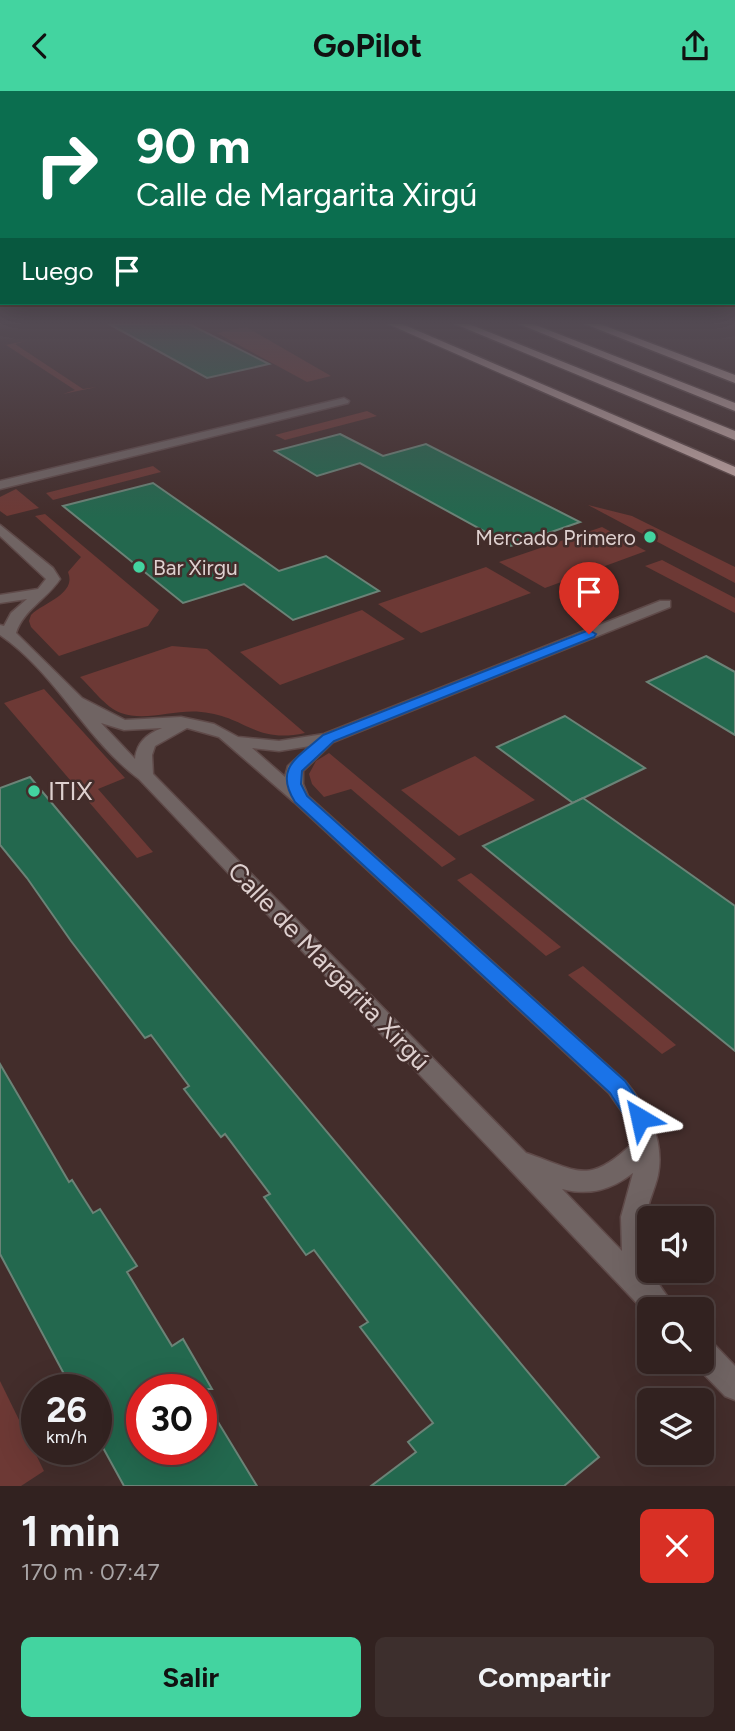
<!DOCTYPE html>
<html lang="es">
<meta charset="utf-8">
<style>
:root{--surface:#322220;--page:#3d2f2d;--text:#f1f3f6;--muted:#a8a4a5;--line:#4d3f3e;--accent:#43d4a0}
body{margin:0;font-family:Figtree,sans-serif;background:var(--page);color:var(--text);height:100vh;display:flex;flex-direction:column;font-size:26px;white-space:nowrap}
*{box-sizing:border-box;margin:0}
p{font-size:23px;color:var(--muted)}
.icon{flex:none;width:38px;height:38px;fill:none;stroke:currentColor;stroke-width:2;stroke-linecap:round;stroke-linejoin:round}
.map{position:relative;height:1395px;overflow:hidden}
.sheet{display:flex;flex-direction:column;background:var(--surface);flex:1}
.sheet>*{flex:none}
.hud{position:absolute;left:0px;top:0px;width:735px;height:214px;box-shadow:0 7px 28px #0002,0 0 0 2px var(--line);background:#0b6e4f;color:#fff;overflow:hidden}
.buttons{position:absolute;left:637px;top:1115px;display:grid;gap:14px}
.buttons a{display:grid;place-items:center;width:77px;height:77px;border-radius:10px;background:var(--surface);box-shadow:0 7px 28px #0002,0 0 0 2px var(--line);font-size:35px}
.speed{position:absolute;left:21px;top:1283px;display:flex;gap:14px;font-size:35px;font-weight:700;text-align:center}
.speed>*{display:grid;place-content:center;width:91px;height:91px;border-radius:50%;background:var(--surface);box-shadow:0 7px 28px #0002,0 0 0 2px var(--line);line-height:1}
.speed small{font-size:18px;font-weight:400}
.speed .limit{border:10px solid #d22;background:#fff;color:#111}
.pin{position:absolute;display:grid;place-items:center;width:60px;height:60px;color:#fff;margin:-72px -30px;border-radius:50% 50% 50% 0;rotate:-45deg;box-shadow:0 0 7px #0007}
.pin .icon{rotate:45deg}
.me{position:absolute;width:77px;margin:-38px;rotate:324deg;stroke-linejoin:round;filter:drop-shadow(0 0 5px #0008)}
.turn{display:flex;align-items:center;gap:24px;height:147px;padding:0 21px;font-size:32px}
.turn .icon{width:91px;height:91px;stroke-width:2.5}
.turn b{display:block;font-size:49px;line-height:60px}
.then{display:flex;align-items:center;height:66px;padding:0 21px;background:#0003;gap:14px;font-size:26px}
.round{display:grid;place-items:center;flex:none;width:74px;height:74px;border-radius:10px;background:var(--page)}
.summary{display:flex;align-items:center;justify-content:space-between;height:119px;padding:0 21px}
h1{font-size:42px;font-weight:700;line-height:52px}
.primary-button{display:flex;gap:14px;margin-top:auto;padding:14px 21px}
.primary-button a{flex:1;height:80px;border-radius:10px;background:var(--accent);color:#111;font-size:28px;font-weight:700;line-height:80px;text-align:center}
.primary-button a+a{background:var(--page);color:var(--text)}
header{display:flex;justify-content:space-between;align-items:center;height:91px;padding:0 21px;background:var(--accent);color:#111;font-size:32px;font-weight:700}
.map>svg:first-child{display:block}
</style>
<header><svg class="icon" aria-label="back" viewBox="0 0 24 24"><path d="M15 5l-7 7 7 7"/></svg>GoPilot<svg class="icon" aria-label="share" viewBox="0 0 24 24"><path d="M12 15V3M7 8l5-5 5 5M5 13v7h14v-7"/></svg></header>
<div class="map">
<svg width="735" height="1395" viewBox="0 0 735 1395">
<rect width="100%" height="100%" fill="#432d2b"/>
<!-- green -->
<g fill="#6d3935">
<polygon points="246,236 331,285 307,291 217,242"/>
<polygon points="26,250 15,253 83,298 97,296 63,303 75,299 6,254 0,255"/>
<polygon points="367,320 377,325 285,349 275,344"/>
<polygon points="153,375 161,381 53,409 46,402"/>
<polygon points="16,398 39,417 7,425 0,420 0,406"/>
<polygon points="588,414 632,425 735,476 735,492"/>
<path d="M45 423 159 519 148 535 59 565 31 536 29 530 31 524C44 511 77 503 68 481L81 466 35 425Z"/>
<polygon points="602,436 646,460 545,497 499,471"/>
<polygon points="662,469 735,507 735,522 645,475"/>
<polygon points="486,476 531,502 421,542 378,513"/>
<polygon points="362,519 405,548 280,594 240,561"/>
<path d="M172 555 207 558 305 642C254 653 246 625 201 621 175 618 146 631 121 622 105 616 92 597 80 586Z"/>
<polygon points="44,598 125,687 98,698 153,761 137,767 4,612"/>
<polygon points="329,662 456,768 442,776 351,698 324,706 312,693 309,683 316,670"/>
<polygon points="475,665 535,709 459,745 401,699"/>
<polygon points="471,782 561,856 546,865 457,789"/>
<polygon points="583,875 676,954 662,963 568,884"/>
<polygon points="0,1290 44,1380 21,1395 0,1395"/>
</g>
<!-- building -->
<g fill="#23684e" stroke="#6b8377" stroke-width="2">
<polygon points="109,233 189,233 269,273 207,287"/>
<polygon points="340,343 383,365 426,353 580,431 511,455 360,372 317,385 275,360"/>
<polygon points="153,392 279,480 326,465 379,500 293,529 244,493 183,512 63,415"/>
<polygon points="706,565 735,581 735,644 647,591"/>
<polygon points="565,625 645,677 573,712 497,656"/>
<polygon points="30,686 599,1366 564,1395 371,1395 416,1361 408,1351 433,1332 360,1236 368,1231 314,1159 306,1164 264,1106 270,1103 225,1043 221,1046 184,998 189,995 151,944 145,947 71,850 27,787 0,754 0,697"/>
<polygon points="583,707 735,815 735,960 483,755"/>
<polygon points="0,973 69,1091 72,1089 93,1122 100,1118 137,1175 127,1181 172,1255 183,1248 212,1298 142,1298 142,1358 201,1358 201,1303 257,1395 124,1395 96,1344 96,1298 72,1298 0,1163"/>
</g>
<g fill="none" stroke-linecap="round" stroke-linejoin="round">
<defs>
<g id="street">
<polygon points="344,307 349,310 348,312 0,398 0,390"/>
<path d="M0 434 53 477 60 488C47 508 23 519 16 542L82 607 125 629 181 626 214 633 238 646 279 650 324 643 660 510H670V516L333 651 303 680V693L308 705 625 990C647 1016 665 1048 658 1084 655 1098 648 1111 646 1125 644 1144 649 1161 649 1180H653C658 1197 668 1203 675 1218H649V1225L139 688C85 648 56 582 0 544V534L4 535 11 522 27 508 0 512V504L38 498 46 488 0 445ZM101 632 124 639 162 637C147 643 137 651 135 668ZM187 637 219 646 294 711 609 1002 627 1028 634 1051C588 1095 579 1080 526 1062L153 683 152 664 155 655ZM310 655 288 675 285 686 252 657 279 660ZM633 1082 621 1126 622 1160 562 1098C589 1105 611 1099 633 1082Z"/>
<polygon points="702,1248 712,1251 735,1275 735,1309 725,1305 692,1271 702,1270"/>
</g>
<g id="highway">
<polygon points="388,233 402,233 735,376 735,385"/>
<polygon points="455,233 469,233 735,340 735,349"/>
<polygon points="519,233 533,233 735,312 735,320"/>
<polygon points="585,233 600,233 735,284 735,292"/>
</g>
</defs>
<!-- street casing -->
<use href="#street" stroke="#5f4a49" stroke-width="3"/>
<!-- highway casing -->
<use href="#highway" stroke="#5f4a49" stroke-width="3"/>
<!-- street -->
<use href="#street" fill="#706463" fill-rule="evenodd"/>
<!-- highway -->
<use href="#highway" fill="#c2a7a4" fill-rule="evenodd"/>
</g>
<!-- sky -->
<linearGradient id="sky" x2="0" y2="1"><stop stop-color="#251918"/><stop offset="0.54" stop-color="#554c55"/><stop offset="1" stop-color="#554c55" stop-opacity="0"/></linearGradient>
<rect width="735" height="428" fill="url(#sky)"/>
<!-- route -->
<path fill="#1a73e8" stroke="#114b97" stroke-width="2" d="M589 539 596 543 594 546 334 650 302 680 301 693 307 705 625 990 651 1027 647 1033C629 1039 619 1015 610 1002L295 711C273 676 299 666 323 644Z"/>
<!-- markers -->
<g fill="#43d4a0" stroke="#432d2b" stroke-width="2.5">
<circle cx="650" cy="446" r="7"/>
<circle cx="139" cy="476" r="7"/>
<circle cx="34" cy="700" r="7"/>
</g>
<g text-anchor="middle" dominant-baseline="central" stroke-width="5" stroke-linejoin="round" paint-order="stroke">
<!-- far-poi labels -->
<g font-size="21" fill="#ded0cf" stroke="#432d2b" text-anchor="end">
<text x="636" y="446">Mercado Primero</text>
<text x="153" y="476" text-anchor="start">Bar Xirgu</text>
</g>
<!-- poi labels -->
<g font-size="26" fill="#ded0cf" stroke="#432d2b" text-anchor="start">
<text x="48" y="700">ITIX</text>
</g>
<!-- street labels -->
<g font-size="26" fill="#ded0cf" stroke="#432d2b">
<text transform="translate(329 875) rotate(46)">Calle de Margarita Xirgú</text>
</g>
</g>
</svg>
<div class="buttons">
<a><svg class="icon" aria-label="sound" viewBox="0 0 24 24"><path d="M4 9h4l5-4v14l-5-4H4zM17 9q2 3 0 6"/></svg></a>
<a><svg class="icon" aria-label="search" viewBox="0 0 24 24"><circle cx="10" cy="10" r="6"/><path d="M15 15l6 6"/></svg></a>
<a><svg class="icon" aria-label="layers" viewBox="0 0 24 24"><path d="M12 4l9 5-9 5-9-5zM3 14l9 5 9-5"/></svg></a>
</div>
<div class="speed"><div>26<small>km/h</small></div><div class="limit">30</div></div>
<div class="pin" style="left:589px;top:543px;background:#d93025"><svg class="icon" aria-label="arrive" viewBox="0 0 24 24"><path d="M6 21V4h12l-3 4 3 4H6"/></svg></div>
<svg class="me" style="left:640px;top:1027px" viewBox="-20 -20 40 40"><path d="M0-17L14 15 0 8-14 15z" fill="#1a73e8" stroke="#fff" stroke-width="4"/></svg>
<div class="hud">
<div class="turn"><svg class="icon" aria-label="right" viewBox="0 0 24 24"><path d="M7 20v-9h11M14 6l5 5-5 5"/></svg><div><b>90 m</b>Calle de Margarita Xirgú</div></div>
<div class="then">Luego<svg class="icon" aria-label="arrive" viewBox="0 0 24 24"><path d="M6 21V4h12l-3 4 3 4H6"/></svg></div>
</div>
</div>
<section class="sheet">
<div class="summary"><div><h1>1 min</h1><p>170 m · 07:47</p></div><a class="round" style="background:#d93025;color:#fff"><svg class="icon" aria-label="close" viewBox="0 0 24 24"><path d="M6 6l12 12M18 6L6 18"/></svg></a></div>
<div class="primary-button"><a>Salir</a><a>Compartir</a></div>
</section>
